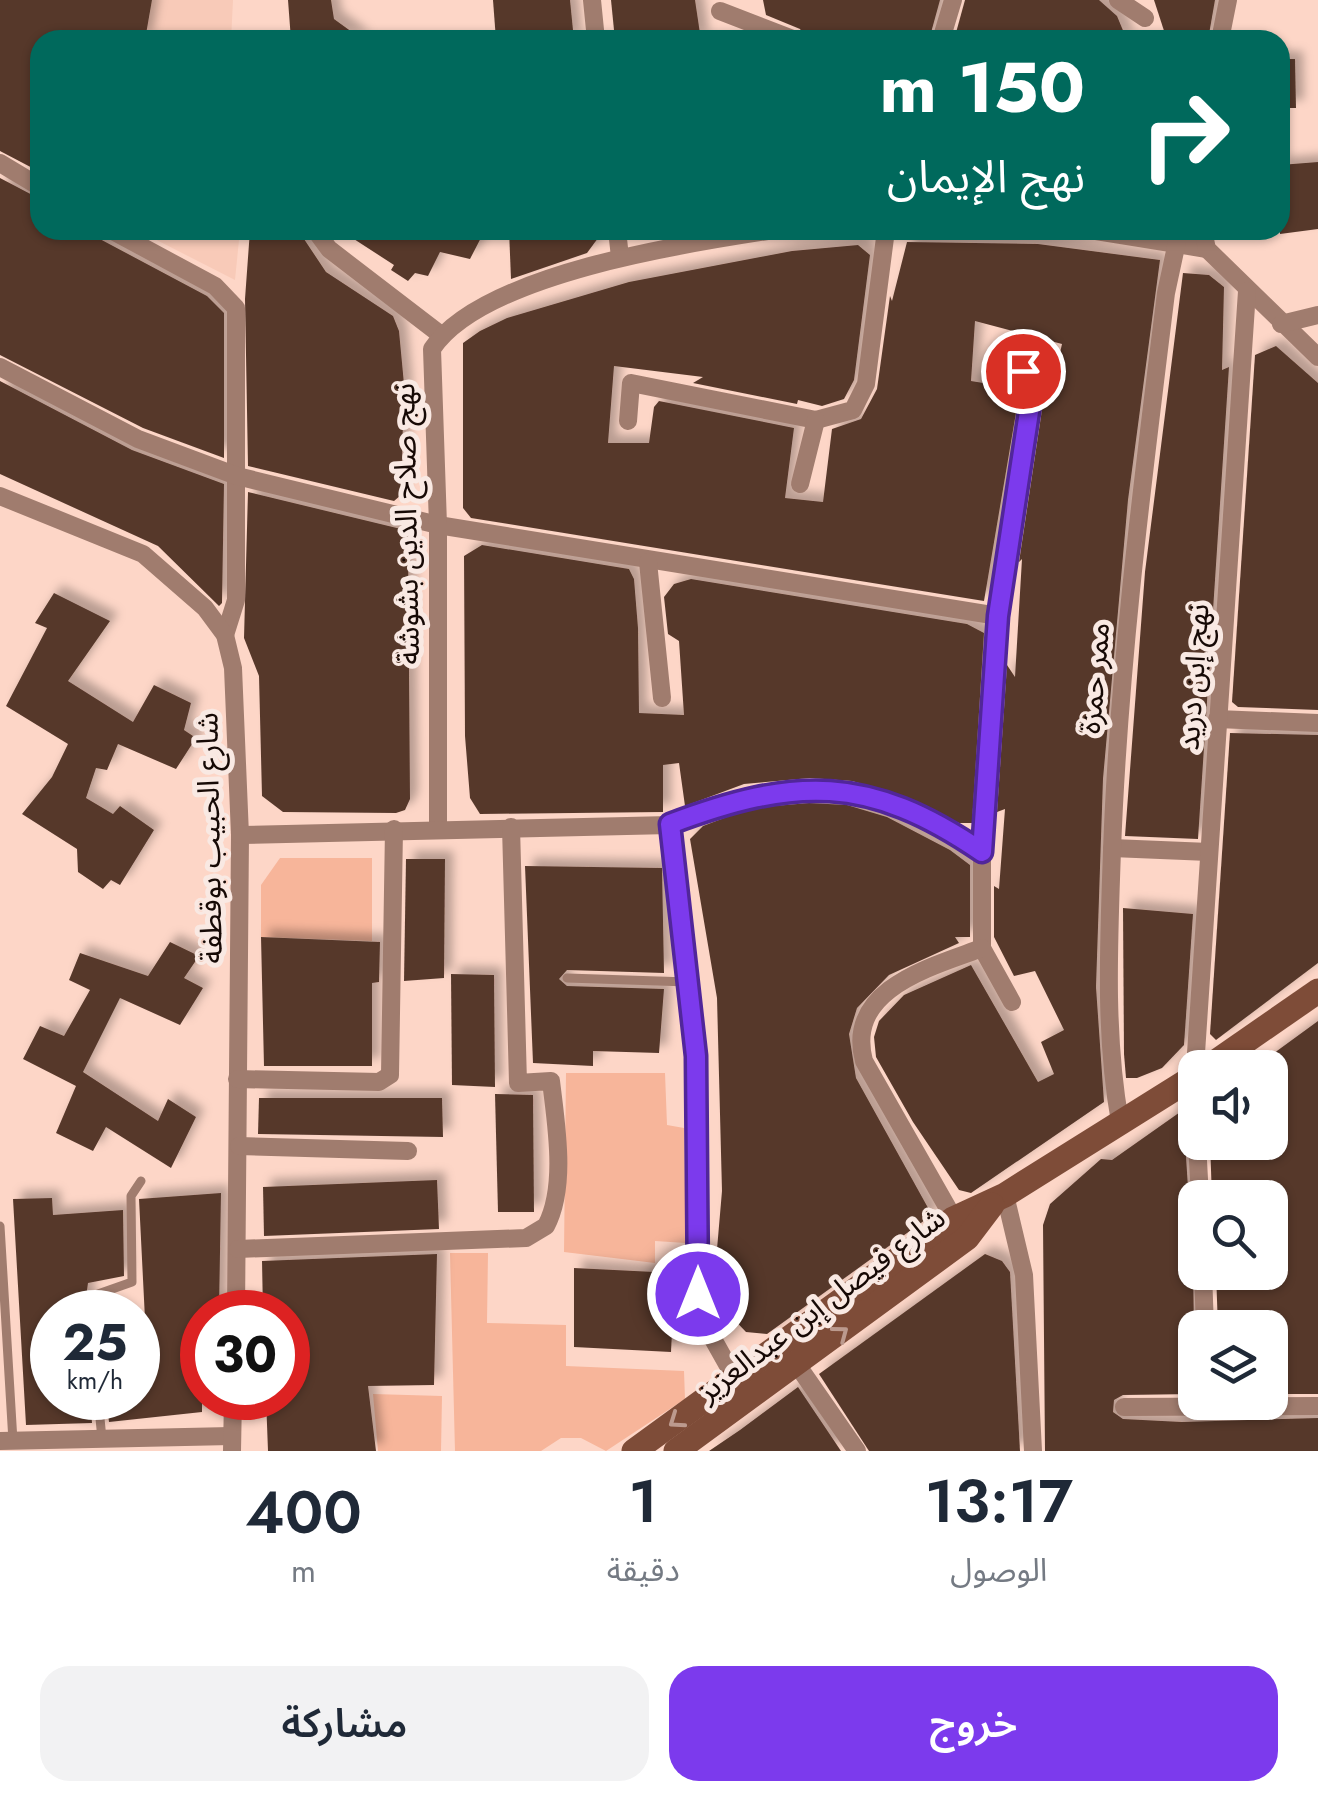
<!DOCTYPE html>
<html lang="ar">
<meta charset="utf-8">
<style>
:root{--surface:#fff;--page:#f2f2f3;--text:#1f2937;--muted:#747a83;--accent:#7c3aed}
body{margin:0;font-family:Jost,"Noto Sans Arabic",sans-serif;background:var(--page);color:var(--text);direction:rtl;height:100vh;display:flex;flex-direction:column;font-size:38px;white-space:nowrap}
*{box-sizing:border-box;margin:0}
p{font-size:32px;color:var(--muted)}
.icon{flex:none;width:55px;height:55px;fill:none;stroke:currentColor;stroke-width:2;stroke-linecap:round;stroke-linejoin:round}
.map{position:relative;height:1451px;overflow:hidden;direction:ltr}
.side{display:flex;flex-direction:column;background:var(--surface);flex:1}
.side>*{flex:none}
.banner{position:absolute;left:30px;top:30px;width:1260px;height:210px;border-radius:30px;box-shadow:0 2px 8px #0004;direction:rtl;background:#00695c;color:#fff;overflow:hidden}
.fabs{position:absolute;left:1178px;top:1050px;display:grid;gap:20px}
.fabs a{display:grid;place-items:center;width:110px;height:110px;border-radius:20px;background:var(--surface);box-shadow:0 2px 8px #0004;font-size:50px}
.speed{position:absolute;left:30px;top:1290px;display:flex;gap:20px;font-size:50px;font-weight:700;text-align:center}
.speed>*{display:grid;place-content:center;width:130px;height:130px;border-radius:50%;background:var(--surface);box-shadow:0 2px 8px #0004;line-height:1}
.speed small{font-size:25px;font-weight:400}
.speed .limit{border:15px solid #d22;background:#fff;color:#111}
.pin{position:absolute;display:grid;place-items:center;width:85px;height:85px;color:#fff;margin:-42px;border:5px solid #fff;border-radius:50%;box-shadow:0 2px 10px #0007}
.me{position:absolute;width:110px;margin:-55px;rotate:0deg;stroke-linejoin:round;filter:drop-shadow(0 0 8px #0008)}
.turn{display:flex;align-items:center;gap:35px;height:210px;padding:0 40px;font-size:45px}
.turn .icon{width:130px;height:130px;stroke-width:2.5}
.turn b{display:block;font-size:70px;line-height:85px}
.eta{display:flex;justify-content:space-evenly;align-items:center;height:170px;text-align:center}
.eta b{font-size:60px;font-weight:600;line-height:70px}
.action{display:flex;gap:20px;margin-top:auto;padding:20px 40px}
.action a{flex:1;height:115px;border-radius:30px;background:var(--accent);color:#fff;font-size:40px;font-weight:600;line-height:115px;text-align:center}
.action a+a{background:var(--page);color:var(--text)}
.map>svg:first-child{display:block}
</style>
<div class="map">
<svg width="1318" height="1451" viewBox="0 0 1318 1451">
<defs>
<filter id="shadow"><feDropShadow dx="8" dy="-8" stdDeviation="5" flood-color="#0004"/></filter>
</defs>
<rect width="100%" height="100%" fill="#fdd6c7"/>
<!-- built -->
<g fill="#f8cab8">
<polygon points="152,0 233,0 231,40 145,40"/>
<polygon points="137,230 240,230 235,280"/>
</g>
<!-- green -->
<g fill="#f7b59a">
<polygon points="280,858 372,858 372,941 261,937 261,885"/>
<polygon points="566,1073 665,1073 667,1125 684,1128 686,1243 655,1241 655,1263 564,1252"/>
<polygon points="450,1253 488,1253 487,1323 566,1325 566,1366 684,1371 685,1399 606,1451 581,1438 561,1438 541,1451 455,1451"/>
<polygon points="373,1394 442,1396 441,1451 378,1451"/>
</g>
<!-- building -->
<g fill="#57392c" filter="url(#shadow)">
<polygon points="0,0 152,0 145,40 40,40 40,172 0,151"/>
<polygon points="288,0 331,0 334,19 363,40 291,40"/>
<polygon points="493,0 570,0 574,40 496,40"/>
<polygon points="611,0 695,0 701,40 615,40"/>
<polygon points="763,0 940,0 929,40 807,40 800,29 766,15"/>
<polygon points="965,0 1099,0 1117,16 1127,40 954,40"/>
<polygon points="1154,0 1215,0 1208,40 1167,40"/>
<polygon points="1280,59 1295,59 1296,108 1280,108"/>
<polygon points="1318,162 1318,229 1280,234 1280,165"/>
<polygon points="0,178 40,199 40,230 83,230 207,296 224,313 224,458 143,428 0,355"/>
<polygon points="250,230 298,230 326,272 393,316 399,331 404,384 401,495 394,501 248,466 245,299"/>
<polygon points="340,230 485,230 470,259 440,252 428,276 415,273 408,281 391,270 394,265"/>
<polygon points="509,230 604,230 587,253 511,279"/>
<polygon points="907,242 1038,244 1160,260 1128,500 1103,779 1096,987 1104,1102 971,1193 959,1190 913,1122 876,1057 874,1037 879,1021 904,995 971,965 1038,1082 1054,1074 1041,1042 1064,1030 1035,971 1014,976 994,937 994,886 999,889 1005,809 997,812 1007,665 1015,677 1022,559 1019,562 1043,403 1048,406 1062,344 975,321 971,381 1008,387 1019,395 984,601 471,518 463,508 463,343 480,331 507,318 629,282 792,251 858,245 870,255 854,380 844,399 822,406 798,400 797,404 693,383 703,377 614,366 608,443 649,443 654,407 659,401 794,428 785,498 823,502 832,429 861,419 877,389 890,296 892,301"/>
<polygon points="1183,273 1209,275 1224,287 1222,370 1229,367 1198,839 1125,836 1145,572"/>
<polygon points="1276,346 1318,383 1318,710 1238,707 1232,702 1255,355"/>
<polygon points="0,381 132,450 224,484 222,603 219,606 158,546 0,474"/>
<polygon points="248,492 401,529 408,536 410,799 405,810 396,813 283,812 262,796 259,676 244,638"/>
<polygon points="482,545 629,569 634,579 638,628 639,713 684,715 679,641 668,634 664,597 674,584 691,579 967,624 984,633 972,823 959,823 896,794 852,781 810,778 744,784 685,806 679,763 663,765 663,812 480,814 470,798 465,736 464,556"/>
<polygon points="54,593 110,621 68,681 133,722 154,685 191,703 184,730 196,738 176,769 118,744 107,770 96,768 86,798 113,814 120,806 154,830 120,885 111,880 103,889 78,872 77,849 22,814 52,777 68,744 6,706 47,628 35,623"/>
<polygon points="1230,733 1318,735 1318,963 1216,1040 1210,1034"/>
<polygon points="809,803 847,805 887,817 950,850 970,865 970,937 955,937 959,943 889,975 857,1008 849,1034 856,1078 932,1215 767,1334 746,1332 724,1309 714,1284 722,1191 717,998 690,839 703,826 751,808"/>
<polygon points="406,859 445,859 444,978 404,981"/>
<polygon points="525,866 662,868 664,973 567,970 559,979 567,986 664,989 659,1053 593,1051 593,1066 533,1063"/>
<polygon points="1123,908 1193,914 1184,1045 1162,1068 1137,1078 1126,1078 1124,1054"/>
<polygon points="261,937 380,942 379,982 372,983 372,1066 264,1066"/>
<polygon points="170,942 199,956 184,978 203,988 180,1025 120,998 83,1072 158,1121 168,1099 196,1117 171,1168 106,1127 93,1151 56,1133 76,1086 23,1059 40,1026 64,1036 90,990 69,980 80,953 148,976"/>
<polygon points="451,974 494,975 495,1087 452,1085"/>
<polygon points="1318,1021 1318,1394 1270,1394 1270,1328 1218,1328 1216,1272 1270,1272 1270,1198 1212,1198 1210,1142 1270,1142 1270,1056"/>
<polygon points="495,1094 533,1095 534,1212 498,1212"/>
<polygon points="259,1098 442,1098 443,1137 258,1134"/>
<polygon points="1183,1110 1193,1265 1195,1394 1123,1395 1114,1400 1113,1412 1123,1419 1182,1422 1318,1418 1318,1451 1045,1451 1043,1225 1050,1204 1101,1159 1112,1160"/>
<polygon points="437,1180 439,1229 264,1236 263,1187"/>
<polygon points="221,1193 219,1312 202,1312 202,1412 109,1422 106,1398 138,1398 138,1339 146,1339 139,1199"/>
<polygon points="52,1198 53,1215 123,1210 124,1276 88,1283 84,1312 52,1312 52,1398 90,1398 92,1423 26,1425 13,1199"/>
<polygon points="437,1254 434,1385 368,1386 376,1451 268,1451 266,1398 288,1398 288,1312 263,1312 262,1261"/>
<polygon points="985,1254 1002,1261 1010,1272 1020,1451 869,1451 819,1374"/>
<polygon points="574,1268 675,1273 671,1352 574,1347"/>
<polygon points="798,1387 841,1451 709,1451 740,1430"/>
</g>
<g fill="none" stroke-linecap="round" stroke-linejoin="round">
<!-- lane -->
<g stroke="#a07c6e" stroke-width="9">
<polyline points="567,978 688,982"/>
<polyline points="0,1226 13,1441"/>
<polyline points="92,1312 98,1294 132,1282 131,1196 141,1181"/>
<polyline points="98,1398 102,1439"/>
</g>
<!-- street -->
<g stroke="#a07c6e" stroke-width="18">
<polyline points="592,0 596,40"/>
<polyline points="1118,0 1145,18"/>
<polyline points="720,11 795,40"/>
<polyline points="941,40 953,0"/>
<polyline points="1220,40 1228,0"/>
<polyline points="0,163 40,187"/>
<polyline points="111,230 215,286 236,308 236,600 225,635"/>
<polyline points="315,230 329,249 441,335"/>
<polyline points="617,230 620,257"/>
<polyline points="1090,230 1207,249"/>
<polyline points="1203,230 1207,249 1318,357"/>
<polyline points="1281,324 1318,315"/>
<polyline points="997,356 1023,371 1032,393 998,616 982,853 982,948 1012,1002"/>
<polyline points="0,367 138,439 237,476 438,525 998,616"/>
<polyline points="628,421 631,383 816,420 853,410 866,384 886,230"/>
<polyline points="800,484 816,420"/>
<polyline points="0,496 143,554 205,608 225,635 233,668 240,835 236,1312"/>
<polyline points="648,562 662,698"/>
<polyline points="1217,719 1318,723"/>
<polyline points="670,825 696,1056 698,1295 709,1332 740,1387"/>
<path d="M438 828V525L432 349C482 274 687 243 774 230"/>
<polyline points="240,835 670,825 748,796 809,790 849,793 891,805 944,828 982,853"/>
<polyline points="1112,848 1209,852"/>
<polyline points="1195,1068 1247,291"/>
<polyline points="237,1079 379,1082 390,1075 394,829"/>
<path d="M1120 1122C1104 1033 1109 940 1112 850 1119 663 1143 478 1166 293L1177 242"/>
<polyline points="1197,1142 1200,1198"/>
<polyline points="239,1146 408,1151"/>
<polyline points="1005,1195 1024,1275 1033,1451"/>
<path d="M958 1226 864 1061C845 989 931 967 982 948"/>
<path d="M238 1249 526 1238 546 1226C567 1186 556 1124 551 1081L518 1083 511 827"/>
<polyline points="1203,1272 1205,1328"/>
<polyline points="798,1366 857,1451"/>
<polyline points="1124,1407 1318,1406"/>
<polyline points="0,1441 231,1436"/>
<polyline points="232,1451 233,1398"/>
</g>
<!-- secondary -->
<g stroke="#7e4c38" stroke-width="25">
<polyline points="1207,1068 1318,991"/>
<polyline points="634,1451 953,1219 1005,1195 1195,1076"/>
<polyline points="676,1451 967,1238 992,1205"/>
</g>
</g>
<!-- one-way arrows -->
<defs><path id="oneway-chevron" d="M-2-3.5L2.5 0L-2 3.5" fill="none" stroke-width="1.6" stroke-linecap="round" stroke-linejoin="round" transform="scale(2.5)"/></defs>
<g stroke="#bc9a8e">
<use href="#oneway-chevron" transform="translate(841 1333) rotate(-37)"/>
<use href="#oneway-chevron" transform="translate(676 1421) rotate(145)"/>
</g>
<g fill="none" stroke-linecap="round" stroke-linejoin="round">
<defs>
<path id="route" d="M698 1294 696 1056 670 824C795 777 868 774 982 852L998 616 1032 392 1023 371"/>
</defs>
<!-- route casing -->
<use href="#route" stroke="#51269a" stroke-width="25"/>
<!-- route -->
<use href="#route" stroke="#7c3aed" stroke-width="18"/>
</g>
<g text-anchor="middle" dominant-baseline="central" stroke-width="10" stroke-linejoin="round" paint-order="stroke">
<!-- street labels -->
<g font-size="30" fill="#160905" stroke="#f9e9e3">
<text transform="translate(406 524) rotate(-91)">نهج صلاح الدين بشوشة</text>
<text transform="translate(1193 677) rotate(-86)">نهج إبن دريد</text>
<text transform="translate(1094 678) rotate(-85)">ممر حمزة</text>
<text transform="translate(209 838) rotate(-91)">شارع الحبيب بوقطفة</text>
<text transform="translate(821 1304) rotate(-37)">شارع فيصل إبن عبدالعزيز</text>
</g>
</g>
</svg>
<div class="fabs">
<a><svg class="icon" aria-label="sound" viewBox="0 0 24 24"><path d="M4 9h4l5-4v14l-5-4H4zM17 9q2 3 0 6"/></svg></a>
<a><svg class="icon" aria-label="search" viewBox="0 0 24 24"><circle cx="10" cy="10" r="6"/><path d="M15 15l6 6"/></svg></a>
<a><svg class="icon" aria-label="layers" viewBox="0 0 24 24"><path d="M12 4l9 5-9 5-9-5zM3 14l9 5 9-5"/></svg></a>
</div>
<div class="speed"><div>25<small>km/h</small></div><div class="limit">30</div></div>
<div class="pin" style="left:1023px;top:371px;background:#d93025"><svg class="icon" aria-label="arrive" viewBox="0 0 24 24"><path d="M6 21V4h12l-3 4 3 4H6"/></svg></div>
<svg class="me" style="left:698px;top:1294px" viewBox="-20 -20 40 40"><circle r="17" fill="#7c3aed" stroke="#fff" stroke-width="3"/><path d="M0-11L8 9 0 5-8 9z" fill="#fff"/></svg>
<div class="banner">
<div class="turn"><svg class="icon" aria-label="right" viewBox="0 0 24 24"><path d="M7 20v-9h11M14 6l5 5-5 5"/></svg><div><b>150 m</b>نهج الإيمان</div></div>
</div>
</div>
<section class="side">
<div class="eta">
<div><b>13:17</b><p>الوصول</p></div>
<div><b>1</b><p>دقيقة</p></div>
<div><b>400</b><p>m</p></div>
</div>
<div class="action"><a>خروج</a><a>مشاركة</a></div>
</section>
